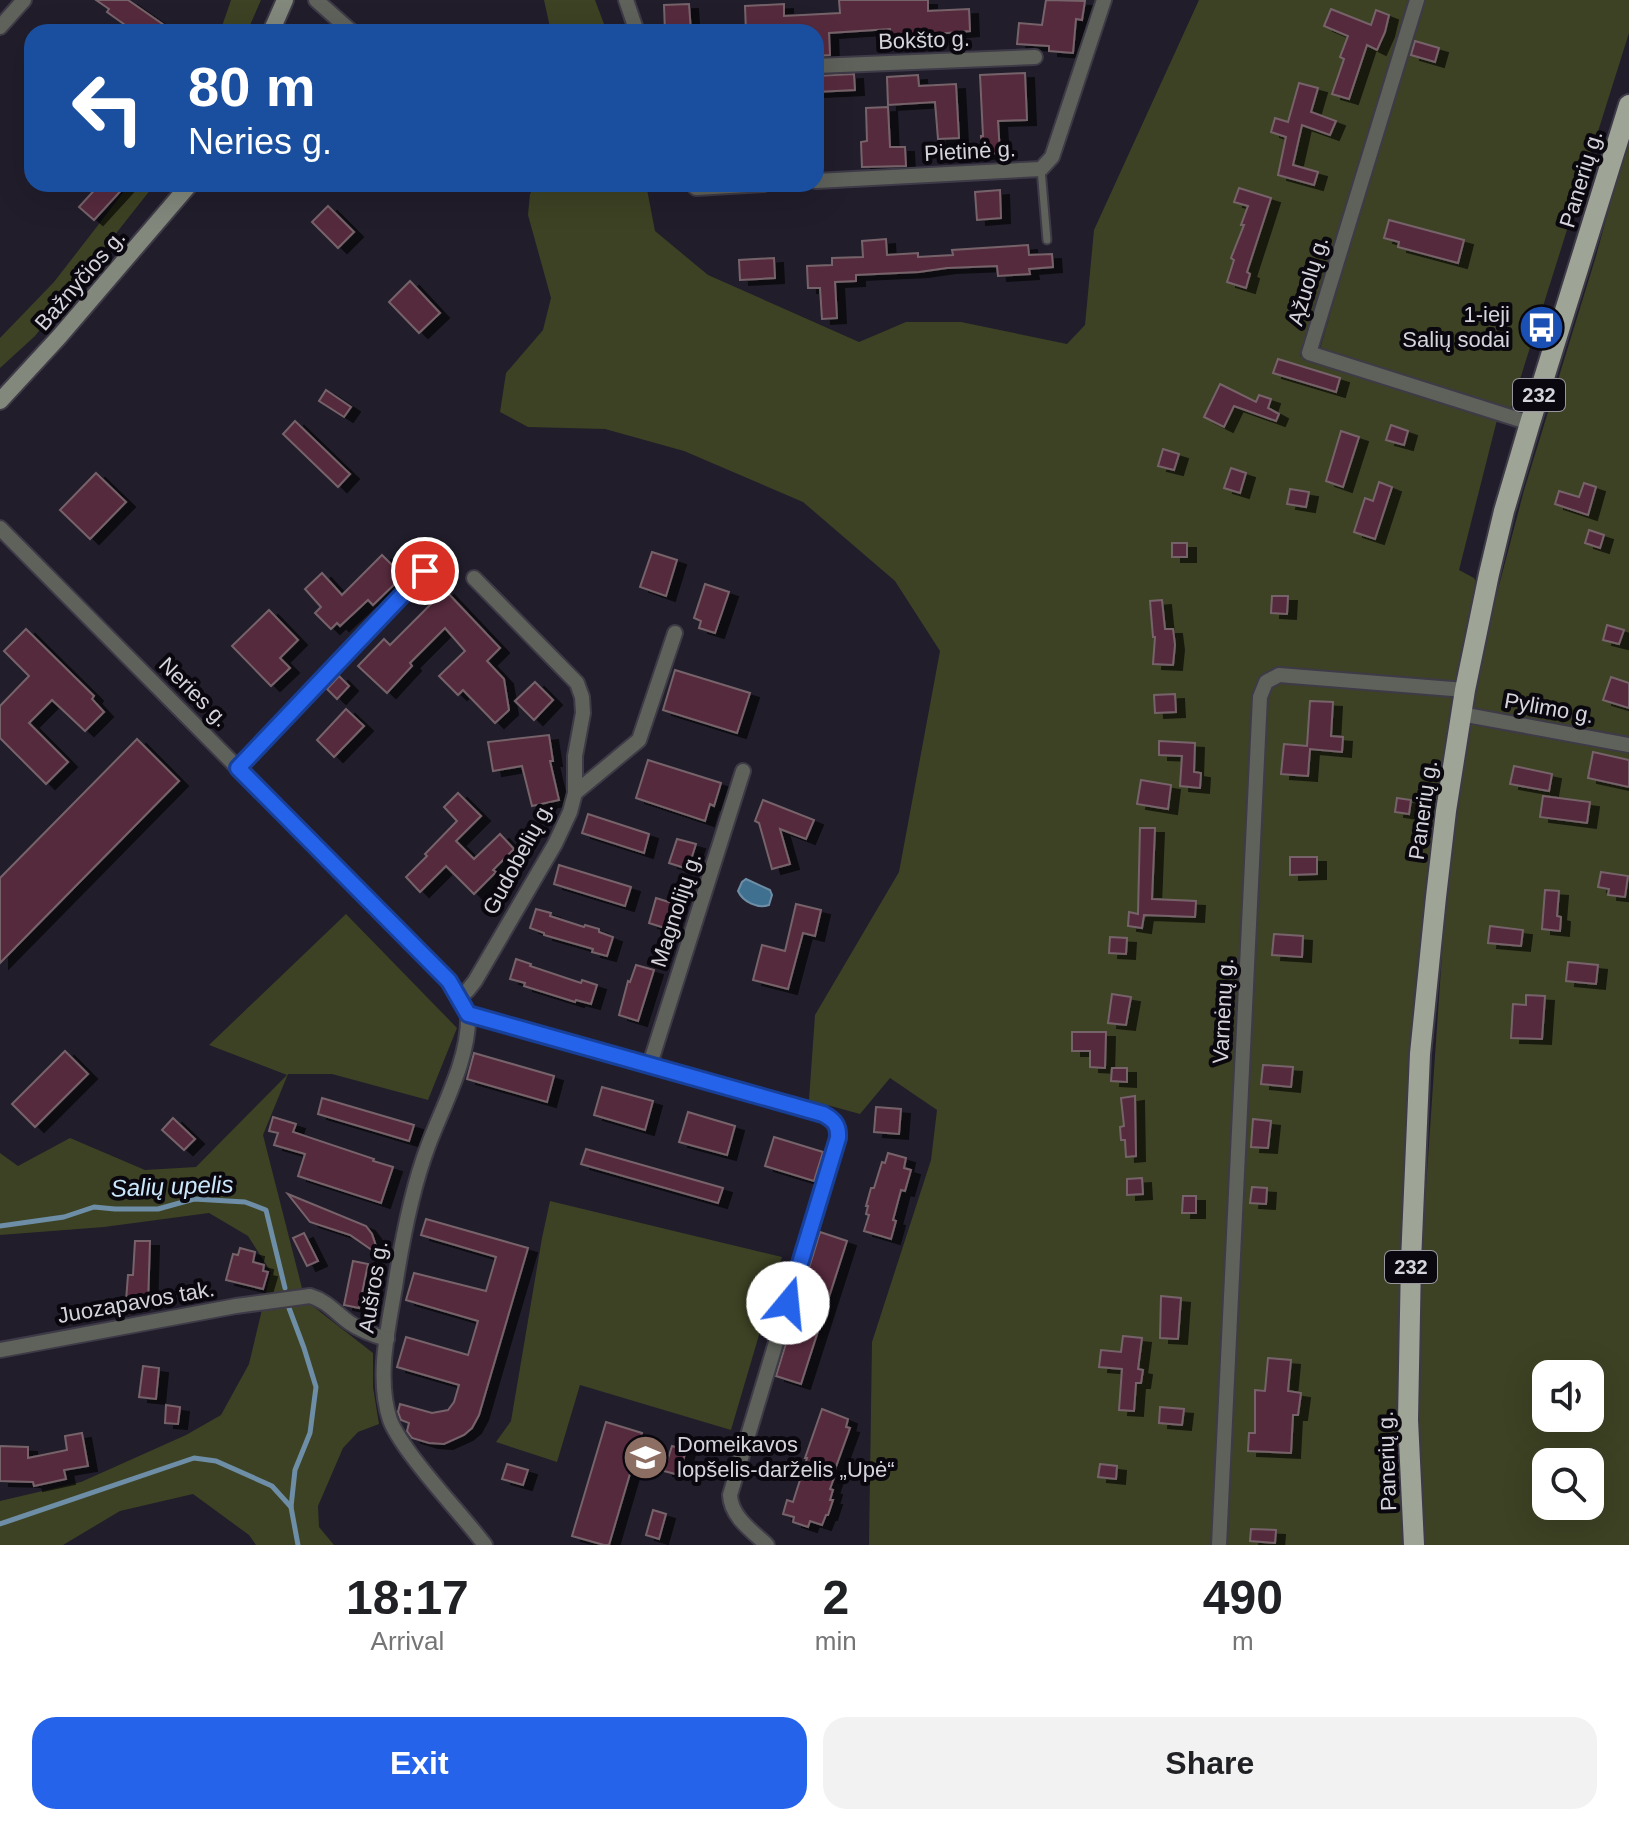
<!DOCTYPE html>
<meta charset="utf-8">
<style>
:root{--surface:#fff;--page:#f2f2f2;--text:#202124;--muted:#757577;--accent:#2563eb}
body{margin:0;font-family:Helvetica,sans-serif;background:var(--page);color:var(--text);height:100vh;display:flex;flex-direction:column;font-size:30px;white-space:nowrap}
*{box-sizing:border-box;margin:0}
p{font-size:26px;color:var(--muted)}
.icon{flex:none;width:44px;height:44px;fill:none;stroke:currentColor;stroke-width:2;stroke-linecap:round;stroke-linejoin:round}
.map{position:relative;height:1545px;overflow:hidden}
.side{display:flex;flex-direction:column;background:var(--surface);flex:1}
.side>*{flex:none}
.hud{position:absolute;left:24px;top:24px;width:800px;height:168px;border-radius:24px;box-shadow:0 8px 32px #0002;background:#1a4fa0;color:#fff;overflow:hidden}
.controls{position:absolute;left:1532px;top:1360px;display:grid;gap:16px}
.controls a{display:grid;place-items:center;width:72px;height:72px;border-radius:16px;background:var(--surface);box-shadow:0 8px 32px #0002;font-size:40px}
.pin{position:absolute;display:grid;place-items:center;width:68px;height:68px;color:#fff;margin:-34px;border:4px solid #fff;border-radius:50%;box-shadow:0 2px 8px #0007}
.me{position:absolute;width:88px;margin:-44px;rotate:17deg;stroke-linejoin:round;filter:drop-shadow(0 0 6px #0008)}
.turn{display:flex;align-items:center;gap:28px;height:168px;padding:0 32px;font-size:36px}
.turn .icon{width:104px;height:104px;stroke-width:2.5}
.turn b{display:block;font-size:56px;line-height:68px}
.eta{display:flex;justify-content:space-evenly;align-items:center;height:136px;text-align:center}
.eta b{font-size:48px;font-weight:700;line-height:56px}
.primary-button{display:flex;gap:16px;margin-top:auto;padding:16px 32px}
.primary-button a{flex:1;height:92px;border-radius:24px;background:var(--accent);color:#fff;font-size:32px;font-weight:700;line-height:92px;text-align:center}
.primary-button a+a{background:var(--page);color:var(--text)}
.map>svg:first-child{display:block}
</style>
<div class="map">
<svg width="1629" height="1545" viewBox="0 0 1629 1545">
<defs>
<filter id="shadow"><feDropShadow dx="9" dy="5" stdDeviation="0" flood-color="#0009"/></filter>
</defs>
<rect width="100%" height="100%" fill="#211d2b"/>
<!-- green -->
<g fill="#3d4224" fill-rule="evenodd">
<polygon points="231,0 261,0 247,32 220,32"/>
<polygon points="544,0 595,0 607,32 551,32"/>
<polygon points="1199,0 1413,0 1300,356 1497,420 1459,570 1474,578 1477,584 1457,680 1446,681 1279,670 1265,674 1260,681 1212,1545 869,1545 872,1342 931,1160 937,1110 890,1078 860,1114 809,1100 815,1015 899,872 940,651 895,581 803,502 684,451 605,429 528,427 500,412 506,373 543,330 551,298 528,215 530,194 536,184 646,184 655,231 708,275 859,342 906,322 961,322 1067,344 1085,325 1094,230"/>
<polygon points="1421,0 1629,0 1629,33 1510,411 1320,349"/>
<path d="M1629 134V1545H1424L1419 1410 1422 1245 1449 852 1468 727 1496 597 1524 490 1596 256ZM1546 1374H1590V1418H1546ZM1546 1462H1590V1506H1546Z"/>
<polygon points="130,184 155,184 35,336 0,368 0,338 54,282"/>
<polygon points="1281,681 1441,692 1455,700 1411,1049 1404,1188 1398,1376 1400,1485 1404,1545 1226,1545 1265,699 1271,688"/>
<polygon points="346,914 457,1028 428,1100 332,1074 288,1074 263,1135 305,1300 373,1353 373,1387 379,1424 358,1432 343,1448 318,1506 319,1527 334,1545 256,1545 249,1535 193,1494 120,1511 63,1545 0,1545 0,1501 81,1482 186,1435 221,1415 249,1364 271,1272 248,1236 209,1213 104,1227 0,1235 0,1153 18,1166 70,1138 145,1170 196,1167 287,1075 209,1045"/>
<polygon points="550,1201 782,1257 731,1430 580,1385 557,1462 496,1442 511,1421 542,1238"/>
</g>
<!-- water -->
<path fill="#40708f" stroke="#6d8ea6" stroke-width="2" d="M746 879 770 890 772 895 769 905C758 909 743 902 738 891L742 882Z"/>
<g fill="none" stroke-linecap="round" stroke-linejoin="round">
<!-- stream -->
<g stroke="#6d8ea6" stroke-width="5">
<polyline points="0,1226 64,1217 94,1207 115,1209 158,1209 194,1199 245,1202 266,1210 285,1288"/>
<polyline points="289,1308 304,1348 316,1387 310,1433 295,1470 291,1507 298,1545"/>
<polyline points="0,1524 194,1458 216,1461 272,1486 291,1507"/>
</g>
</g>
<!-- building -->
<g fill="#56293c" stroke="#76636a" stroke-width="2" filter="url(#shadow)">
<polygon points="96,0 128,0 174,32 135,32 107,12 109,9"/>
<polygon points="839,0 928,0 928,11 969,9 970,31 890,38 890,29 829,33 830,55 816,56 816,32 746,32 745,6 784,4 784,16 840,13"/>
<polygon points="1046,0 1085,1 1082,20 1076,19 1073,53 1049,51 1049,46 1017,44 1019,23 1042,25"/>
<polygon points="689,4 691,32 665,32 664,5"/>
<polygon points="1331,9 1371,25 1376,10 1389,15 1385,32 1377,50 1367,45 1349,99 1332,94 1344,59 1340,57 1348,36 1324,26"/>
<polygon points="1415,41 1439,48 1435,62 1411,55"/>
<polygon points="1025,73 1027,120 998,121 1000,153 982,154 981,136 983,136 980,75"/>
<polygon points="854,74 855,90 816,92 816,76"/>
<polygon points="918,75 919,86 956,84 959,138 938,139 935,102 888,105 887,77"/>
<polygon points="1299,83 1318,88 1311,112 1336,121 1330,135 1302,125 1293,165 1318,172 1314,185 1278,175 1286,137 1271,132 1275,118 1288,122"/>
<polygon points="888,107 890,147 905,147 906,166 862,167 861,142 867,141 866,108"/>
<polygon points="100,184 127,184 94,220 79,207"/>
<polygon points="1239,188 1271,198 1247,272 1250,274 1246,288 1227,282 1234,260 1231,258 1244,225 1241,225 1248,206 1234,202"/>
<polygon points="1000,190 1001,218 977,220 975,192"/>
<polygon points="328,206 354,232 338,248 312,222"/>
<polygon points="1389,220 1464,240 1458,263 1398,247 1399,242 1384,238"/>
<polygon points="886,239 887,255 918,253 918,257 953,255 952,250 1028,245 1029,255 1052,254 1053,267 1029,269 1030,274 998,276 997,266 947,268 919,272 856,275 856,281 835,282 837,318 822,319 820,288 808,288 807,266 832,265 832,258 863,257 862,241"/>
<polygon points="774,258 775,278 740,280 739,260"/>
<polygon points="410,281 440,313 419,333 389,302"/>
<polygon points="1278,359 1340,378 1336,392 1273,373"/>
<polygon points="1220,384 1256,402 1259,395 1271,399 1268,408 1279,414 1276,421 1234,406 1224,427 1204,417"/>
<polygon points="326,390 351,407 344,417 319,401"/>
<polygon points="295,421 350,474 338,487 283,434"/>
<polygon points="1391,425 1408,431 1404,445 1386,440"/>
<polygon points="1341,431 1359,437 1343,487 1326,481"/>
<polygon points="1163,449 1179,454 1174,470 1158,466"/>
<polygon points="1231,468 1246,473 1240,493 1224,488"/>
<polygon points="96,473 126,502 90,539 60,510"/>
<polygon points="1379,482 1392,487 1375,539 1354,532 1365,498 1373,501"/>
<polygon points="1584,483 1596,487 1588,515 1555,504 1559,491 1579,497"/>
<polygon points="1290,489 1309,492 1306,507 1287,504"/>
<polygon points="1589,530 1604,535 1600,548 1585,543"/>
<rect x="1172" y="543" width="15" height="14"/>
<polygon points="652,552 677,560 666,596 640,587"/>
<polygon points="382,555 403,576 373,605 368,600 340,626 337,623 331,629 315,613 321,607 305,589 322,573 342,595"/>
<polygon points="705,584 729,592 715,633 699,628 701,621 694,618"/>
<polygon points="445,590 500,648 487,661 504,679 509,710 495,723 463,690 458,695 439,676 465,651 445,628 410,663 412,666 387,693 358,666 384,639 390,645"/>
<polygon points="1272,596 1288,596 1287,614 1271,613"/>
<polygon points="1162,600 1165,629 1173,629 1175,645 1173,665 1153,664 1155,637 1153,637 1150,601"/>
<polygon points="269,610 298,640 280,658 290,668 271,686 232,646"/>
<polygon points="1607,625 1624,630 1619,644 1603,640"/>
<polygon points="26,629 94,696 92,699 104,712 85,731 52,700 29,723 68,762 46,784 0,738 0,706 29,676 4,651"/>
<polygon points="675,670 750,693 737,733 663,710"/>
<polygon points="339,676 349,686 337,699 327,689"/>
<polygon points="1611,677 1629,683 1629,708 1603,700"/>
<polygon points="535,682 553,700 534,720 515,701"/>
<polygon points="1175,694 1176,712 1155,713 1154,695"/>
<polygon points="1310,701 1333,702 1331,736 1343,737 1342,752 1310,749 1308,776 1281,774 1284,744 1307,746"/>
<polygon points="346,709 364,726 334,757 317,740"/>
<polygon points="549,735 553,761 550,761 559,800 532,806 522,766 493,771 488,742"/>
<polygon points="137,739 179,781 0,963 0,878"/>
<polygon points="1159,741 1195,743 1194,772 1201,773 1200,788 1180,786 1182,756 1159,755"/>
<polygon points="1593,752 1629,760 1629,787 1588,778"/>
<polygon points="648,760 721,783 714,806 710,804 705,821 636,798"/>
<polygon points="1514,766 1552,774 1549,791 1510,784"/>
<polygon points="1141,780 1171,785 1168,809 1137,804"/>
<polygon points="458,793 481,816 456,841 474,859 500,834 514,849 493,870 496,872 474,894 446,866 420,892 406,877 427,856 425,854 457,821 444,807"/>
<polygon points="1543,796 1590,802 1587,823 1540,817"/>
<polygon points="1397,798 1411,800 1409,814 1395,812"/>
<polygon points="763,800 814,820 806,839 780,829 790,864 772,869 759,823 755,821"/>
<polygon points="588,814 649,834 644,853 582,833"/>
<polygon points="1140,828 1155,828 1152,899 1196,901 1195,917 1144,915 1142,928 1128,926 1129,912 1138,914"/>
<polygon points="677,839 696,844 688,869 669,863"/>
<polygon points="1290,857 1317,857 1317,874 1290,875"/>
<polygon points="559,865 631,887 625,906 554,884"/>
<polygon points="1601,872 1628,876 1625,897 1608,895 1609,889 1598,887"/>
<polygon points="1545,890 1559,891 1557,916 1561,917 1560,931 1542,929"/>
<polygon points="656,898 675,904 668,929 649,923"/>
<polygon points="796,904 821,910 815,936 803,933 788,989 753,980 762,945 785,951"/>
<polygon points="536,909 551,913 550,916 584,927 585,925 599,929 599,932 613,937 607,956 592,952 593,949 544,935 544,933 530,928"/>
<polygon points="1490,926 1523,930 1521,946 1488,943"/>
<polygon points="1274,934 1303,936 1302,957 1272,955"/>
<polygon points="1110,937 1127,938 1126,954 1109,953"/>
<polygon points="516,959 531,964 530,966 581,983 582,980 597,985 591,1004 576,1000 575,1002 524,986 525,983 510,979"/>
<polygon points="1568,962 1598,965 1596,984 1566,981"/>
<polygon points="636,965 654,970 638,1021 619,1015 628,981 630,982"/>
<polygon points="1112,994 1131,997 1126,1025 1108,1023"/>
<polygon points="1526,995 1545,996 1542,1039 1511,1038 1513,1004 1526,1005"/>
<polygon points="1072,1032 1106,1032 1105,1068 1090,1067 1090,1051 1072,1051"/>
<polygon points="65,1051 88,1074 35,1127 12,1104"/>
<polygon points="474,1053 554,1076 547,1102 467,1079"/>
<polygon points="1263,1065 1293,1067 1291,1087 1261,1084"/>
<polygon points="1112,1068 1127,1068 1127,1082 1111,1081"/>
<polygon points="602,1087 653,1101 645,1130 594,1115"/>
<polygon points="1135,1096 1136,1156 1126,1157 1125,1140 1121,1140 1120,1127 1124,1126 1121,1098"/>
<polygon points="322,1098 414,1125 409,1141 318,1114"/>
<polygon points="876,1107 901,1109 899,1134 874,1132"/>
<polygon points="688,1112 735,1126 727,1155 679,1142"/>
<polygon points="273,1117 296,1124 293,1132 374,1159 373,1161 393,1167 381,1203 298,1176 305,1154 274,1145 278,1133 269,1131"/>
<polygon points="173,1118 195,1139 184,1150 162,1130"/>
<polygon points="1253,1119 1271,1121 1268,1148 1251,1147"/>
<polygon points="774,1137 823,1152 814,1181 765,1166"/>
<polygon points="586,1149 723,1188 718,1203 581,1164"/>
<polygon points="888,1153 906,1158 904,1168 911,1170 905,1191 901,1190 893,1220 896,1221 891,1239 864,1231 869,1215 866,1214 868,1206 866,1206 871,1188 874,1188 882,1162 885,1163"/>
<polygon points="1142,1178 1143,1194 1127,1195 1127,1179"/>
<polygon points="1252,1187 1267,1188 1266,1204 1250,1203"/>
<polygon points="288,1194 366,1226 372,1234 379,1255 350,1235 310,1222"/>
<polygon points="1183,1196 1196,1196 1196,1213 1182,1213"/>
<polygon points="426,1219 528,1248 479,1415 472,1428 464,1435 444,1444 429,1443 412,1438 407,1431 409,1423 401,1420 398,1412 400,1404 432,1413 448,1410 454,1402 459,1385 397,1367 406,1337 468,1355 478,1321 406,1300 414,1273 486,1291 496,1257 421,1235"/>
<polygon points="820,1232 847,1241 801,1384 776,1376"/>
<polygon points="304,1233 318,1261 307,1266 293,1238"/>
<polygon points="135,1241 150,1241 148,1303 126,1301 128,1275 133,1275"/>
<polygon points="240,1248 255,1252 253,1262 264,1265 263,1271 268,1272 263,1289 226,1280 233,1254 238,1255"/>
<polygon points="353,1261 368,1264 359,1308 344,1305"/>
<polygon points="1161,1296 1181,1298 1178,1339 1160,1338"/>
<polygon points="1123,1336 1142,1338 1138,1369 1143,1370 1141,1383 1136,1383 1134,1411 1119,1410 1122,1369 1099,1367 1101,1350 1121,1352"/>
<polygon points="1268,1358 1291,1360 1288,1391 1301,1393 1298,1415 1293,1415 1291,1453 1248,1451 1249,1433 1255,1433 1255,1390 1265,1391"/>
<polygon points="143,1366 159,1368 156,1399 139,1397"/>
<polygon points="166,1405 180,1407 178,1424 165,1423"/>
<polygon points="1160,1407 1184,1409 1182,1425 1159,1423"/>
<polygon points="822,1409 848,1419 846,1427 850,1428 833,1475 835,1475 830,1489 833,1490 830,1500 833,1500 828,1515 826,1515 822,1525 810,1521 808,1527 793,1522 794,1517 783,1514 787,1500 793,1502 807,1458 805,1458"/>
<polygon points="606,1422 642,1433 609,1545 604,1545 572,1536"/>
<polygon points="82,1433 88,1466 64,1470 66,1479 34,1486 33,1482 0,1481 0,1446 28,1447 28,1458 67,1450 65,1436"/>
<polygon points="672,1446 686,1450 679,1475 664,1471"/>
<polygon points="507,1464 528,1470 523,1485 502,1479"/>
<polygon points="1100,1464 1117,1466 1116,1479 1098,1477"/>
<polygon points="653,1510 666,1514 659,1539 646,1535"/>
<polygon points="1251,1529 1276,1530 1275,1543 1250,1541"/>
</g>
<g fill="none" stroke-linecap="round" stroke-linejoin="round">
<defs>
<polyline id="lane" points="1041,169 1047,240"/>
<g id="street">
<polyline points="316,0 352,32"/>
<polyline points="626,0 637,32"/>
<polyline points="1417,0 1309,353 1530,423"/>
<polyline points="0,27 24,0"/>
<polyline points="816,66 1035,57"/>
<polyline points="816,181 1041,169 1052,157 1104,0"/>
<polyline points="692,184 696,188 764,184"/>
<path d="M0 528 449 981 468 1014 823 1114C835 1120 840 1126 837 1140L730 1495C731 1517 752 1531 767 1545"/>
<polyline points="1461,714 1629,745"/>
<polyline points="238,768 425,571"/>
<polyline points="575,793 639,740 675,633"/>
<polyline points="460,997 468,990 475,981 555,844 570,812 575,793 575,756 583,713 582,697 577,683 474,578"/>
<path d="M468 1014C470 1057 443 1106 428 1146 411 1191 402 1240 395 1287 388 1329 376 1378 390 1420 395 1433 404 1445 412 1456 435 1487 462 1515 485 1545"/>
<polyline points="650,1064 743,771"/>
<path d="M0 1350 236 1306 310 1296C327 1301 336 1313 350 1323 361 1331 373 1335 387 1339"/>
<polyline points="1219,1545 1260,697 1266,682 1279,675 1465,690"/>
</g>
<g id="secondary">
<polyline points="271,32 285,0"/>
<polyline points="0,401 59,337 190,184"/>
</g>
<polyline id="primary" points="1414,1545 1408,1420 1411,1261 1420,1054 1436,897 1446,811 1465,690 1489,574 1504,511 1530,423 1629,105"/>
</defs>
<!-- lane casing -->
<use href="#lane" stroke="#3e3a47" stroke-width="11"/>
<!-- street casing -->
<use href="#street" stroke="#3e3a47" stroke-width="18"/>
<!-- secondary casing -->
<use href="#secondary" stroke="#3e3a47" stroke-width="20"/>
<!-- primary casing -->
<use href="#primary" stroke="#3e3a47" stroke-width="24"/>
<!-- lane -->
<use href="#lane" stroke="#5e625a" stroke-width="7"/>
<!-- street -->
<use href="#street" stroke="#5e625a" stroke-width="14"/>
<!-- secondary -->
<use href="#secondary" stroke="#82887c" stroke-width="16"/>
<!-- primary -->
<use href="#primary" stroke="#9ea596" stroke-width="20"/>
</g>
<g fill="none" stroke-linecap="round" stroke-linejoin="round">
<defs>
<path id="route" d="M425 571 238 768 449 981 468 1014 823 1114C834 1120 839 1125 838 1138L788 1303"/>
</defs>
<!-- route casing -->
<use href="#route" stroke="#184099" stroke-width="20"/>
<!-- route -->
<use href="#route" stroke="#2563eb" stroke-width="14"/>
</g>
<!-- icons -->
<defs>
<symbol id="bus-disc" viewBox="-11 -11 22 22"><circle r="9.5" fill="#1a4fb4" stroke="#0a080e"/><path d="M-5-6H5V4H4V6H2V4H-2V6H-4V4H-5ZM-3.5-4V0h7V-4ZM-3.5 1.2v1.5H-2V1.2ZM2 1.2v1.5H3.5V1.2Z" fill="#fff"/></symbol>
<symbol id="school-disc" viewBox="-11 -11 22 22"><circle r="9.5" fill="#8d6e63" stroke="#0a080e"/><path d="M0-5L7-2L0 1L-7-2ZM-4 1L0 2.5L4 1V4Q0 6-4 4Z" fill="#fff"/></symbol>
</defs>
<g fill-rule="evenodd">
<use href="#bus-disc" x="1516" y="302" width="51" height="51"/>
<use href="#school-disc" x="620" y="1432" width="51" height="51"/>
</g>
<g text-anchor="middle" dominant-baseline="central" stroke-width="8" stroke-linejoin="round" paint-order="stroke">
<!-- shield labels -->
<g fill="#0a080e" stroke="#98969e" stroke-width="2">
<rect x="1513" y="379" width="52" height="32" rx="6"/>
<rect x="1385" y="1251" width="52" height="32" rx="6"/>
</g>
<g font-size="20" font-weight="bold" fill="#d5d3dc">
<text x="1539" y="395">232</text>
<text x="1411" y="1267">232</text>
</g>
<!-- street labels -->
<g font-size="22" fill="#d5d3dc" stroke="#0a080e">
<text transform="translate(924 40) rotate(-2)">Bokšto g.</text>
<text transform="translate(970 151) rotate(-3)">Pietinė g.</text>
<text transform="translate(1581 179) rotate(-73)">Panerių g.</text>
<text transform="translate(80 280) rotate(-49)">Bažnyčios g.</text>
<text transform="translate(1308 281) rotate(-73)">Ąžuolų g.</text>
<text transform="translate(194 692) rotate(45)">Neries g.</text>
<text transform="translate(1549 708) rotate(10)">Pylimo g.</text>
<text transform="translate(1423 810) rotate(-82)">Panerių g.</text>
<text transform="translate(518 858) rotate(-62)">Gudobelių g.</text>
<text transform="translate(676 910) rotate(-72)">Magnolijų g.</text>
<text transform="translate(1223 1011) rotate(-87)">Varnėnų g.</text>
<text transform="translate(373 1287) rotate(-81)">Aušros g.</text>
<text transform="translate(136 1302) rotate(-10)">Juozapavos tak.</text>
<text transform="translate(1387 1461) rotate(-92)">Panerių g.</text>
</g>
<!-- poi labels -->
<g font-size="22" fill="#d5d3dc" stroke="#0a080e" text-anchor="end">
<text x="1510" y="314">1-ieji<tspan x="1510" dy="25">Salių sodai</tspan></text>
<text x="677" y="1444" text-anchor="start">Domeikavos<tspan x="677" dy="25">lopšelis-darželis „Upė“</tspan></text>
</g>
<!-- water labels -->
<g font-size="24" font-style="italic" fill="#cae7fb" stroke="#0a080e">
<text transform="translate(172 1186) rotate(-2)">Salių upelis</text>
</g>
</g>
</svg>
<div class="controls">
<a><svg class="icon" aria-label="sound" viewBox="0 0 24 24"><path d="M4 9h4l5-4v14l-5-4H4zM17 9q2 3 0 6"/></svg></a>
<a><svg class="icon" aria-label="search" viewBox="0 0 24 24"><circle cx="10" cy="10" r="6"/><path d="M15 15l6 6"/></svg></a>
</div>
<div class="pin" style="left:425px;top:571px;background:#d93025"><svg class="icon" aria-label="arrive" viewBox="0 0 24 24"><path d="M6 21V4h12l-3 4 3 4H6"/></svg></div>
<svg class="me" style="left:788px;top:1303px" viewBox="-20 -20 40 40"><circle r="19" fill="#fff"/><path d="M0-13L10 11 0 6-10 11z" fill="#2563eb"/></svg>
<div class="hud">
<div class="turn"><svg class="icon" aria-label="left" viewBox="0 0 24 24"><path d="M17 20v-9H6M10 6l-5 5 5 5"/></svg><div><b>80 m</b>Neries g.</div></div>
</div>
</div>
<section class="side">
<div class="eta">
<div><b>18:17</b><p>Arrival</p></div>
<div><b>2</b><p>min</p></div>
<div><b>490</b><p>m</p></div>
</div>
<div class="primary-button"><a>Exit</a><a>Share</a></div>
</section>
